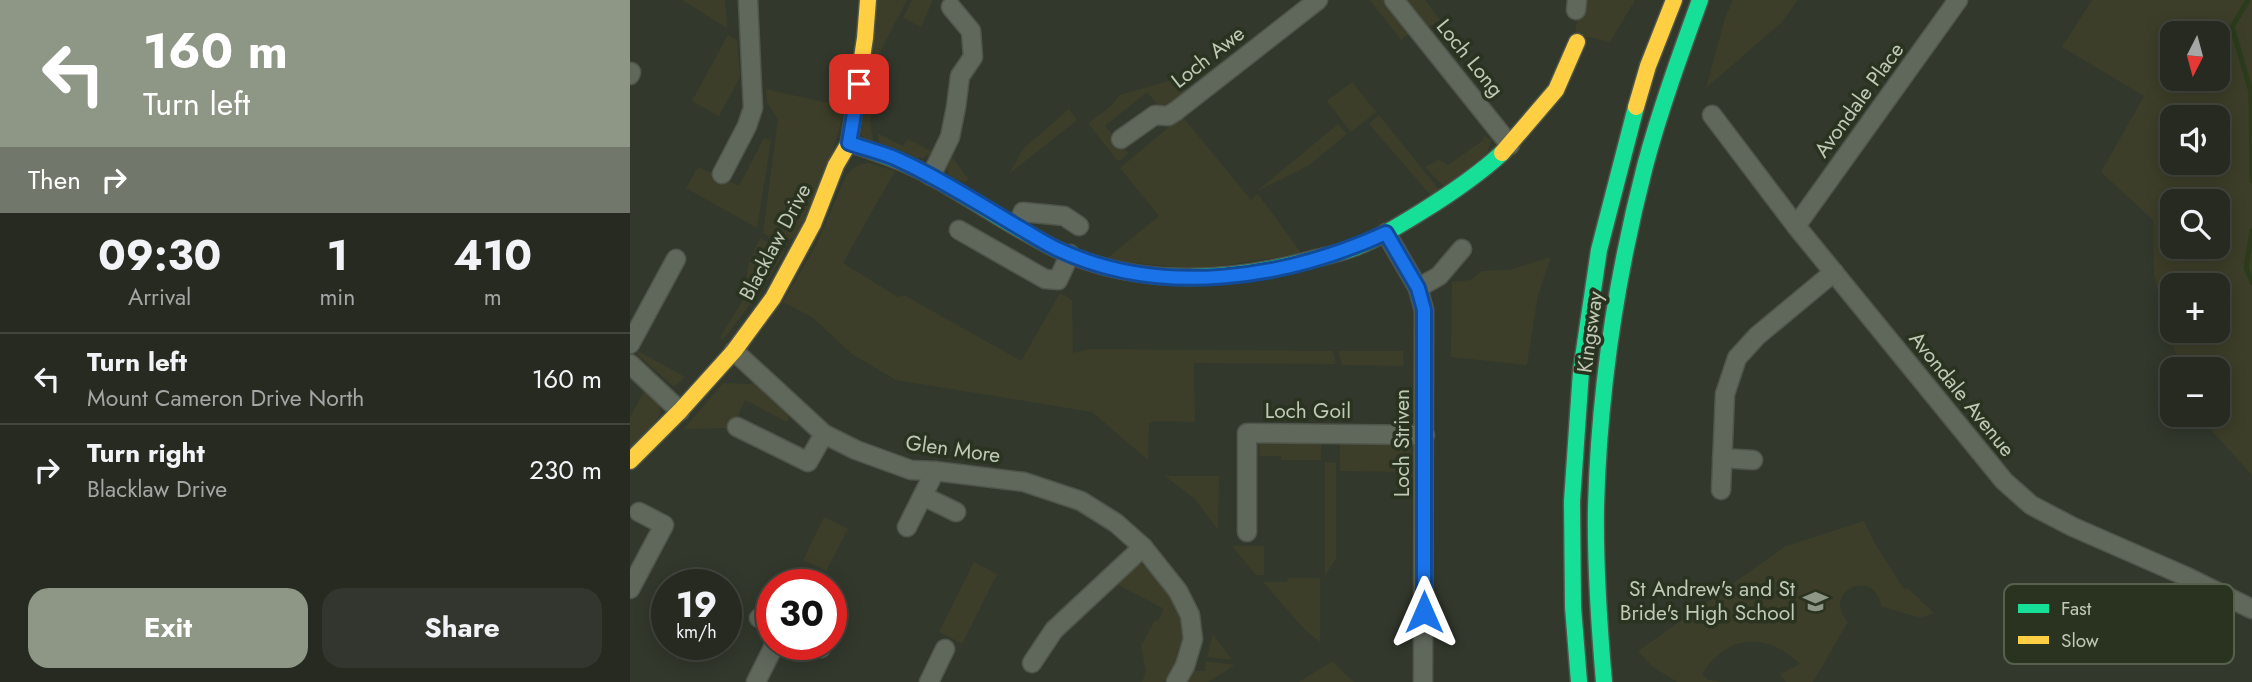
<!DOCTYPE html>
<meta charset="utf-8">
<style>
:root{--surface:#262a21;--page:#32362e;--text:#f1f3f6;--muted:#a4a7a5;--line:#42463f;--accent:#8e9686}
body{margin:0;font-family:Jost,sans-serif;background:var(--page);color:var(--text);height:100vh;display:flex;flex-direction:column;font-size:26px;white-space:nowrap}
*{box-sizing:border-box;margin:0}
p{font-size:23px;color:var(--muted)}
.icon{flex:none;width:38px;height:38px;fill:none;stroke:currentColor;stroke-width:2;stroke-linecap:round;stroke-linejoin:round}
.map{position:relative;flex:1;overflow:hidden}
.sheet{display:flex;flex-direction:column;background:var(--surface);width:630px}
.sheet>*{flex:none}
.top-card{background:#8e9686;color:#fff;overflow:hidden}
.needle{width:46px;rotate:186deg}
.controls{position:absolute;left:1530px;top:21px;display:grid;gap:14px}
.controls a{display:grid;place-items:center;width:70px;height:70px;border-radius:14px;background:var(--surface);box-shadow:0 4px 18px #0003,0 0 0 2px var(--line);font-size:35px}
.speed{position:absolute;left:21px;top:569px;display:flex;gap:14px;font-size:35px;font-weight:700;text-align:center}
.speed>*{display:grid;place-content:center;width:91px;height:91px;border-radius:50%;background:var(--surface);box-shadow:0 4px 18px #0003,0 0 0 2px var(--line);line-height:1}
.speed small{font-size:18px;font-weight:400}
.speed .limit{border:10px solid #d22;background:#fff;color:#111}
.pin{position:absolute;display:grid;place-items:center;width:60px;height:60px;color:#fff;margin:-30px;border-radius:14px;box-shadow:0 4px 10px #0006}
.me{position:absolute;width:77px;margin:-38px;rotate:0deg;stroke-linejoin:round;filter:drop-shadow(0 0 5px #0008)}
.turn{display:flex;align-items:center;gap:24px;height:147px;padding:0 28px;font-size:32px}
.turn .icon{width:91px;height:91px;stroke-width:2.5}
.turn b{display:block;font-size:49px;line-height:60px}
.then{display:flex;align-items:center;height:66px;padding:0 28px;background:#0003;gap:14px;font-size:26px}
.eta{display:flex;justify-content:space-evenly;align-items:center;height:119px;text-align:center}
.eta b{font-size:42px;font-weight:700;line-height:49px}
.primary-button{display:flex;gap:14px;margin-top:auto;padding:14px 28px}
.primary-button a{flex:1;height:80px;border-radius:21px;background:var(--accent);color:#fff;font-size:28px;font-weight:700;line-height:80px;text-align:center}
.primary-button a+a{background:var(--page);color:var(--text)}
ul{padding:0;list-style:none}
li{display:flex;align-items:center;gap:21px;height:91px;padding:0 28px;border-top:2px solid var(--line)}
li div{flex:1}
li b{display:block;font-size:26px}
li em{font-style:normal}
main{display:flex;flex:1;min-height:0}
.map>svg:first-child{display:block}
</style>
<main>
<section class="sheet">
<div class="top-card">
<div class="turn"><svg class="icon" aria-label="left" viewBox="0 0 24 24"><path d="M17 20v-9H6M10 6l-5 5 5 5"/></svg><div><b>160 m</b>Turn left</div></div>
<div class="then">Then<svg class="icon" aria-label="right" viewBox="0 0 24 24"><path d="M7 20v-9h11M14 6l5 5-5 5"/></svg></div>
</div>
<div class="eta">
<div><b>09:30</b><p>Arrival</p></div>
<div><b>1</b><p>min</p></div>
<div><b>410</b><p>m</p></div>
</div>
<ul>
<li><svg class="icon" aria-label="left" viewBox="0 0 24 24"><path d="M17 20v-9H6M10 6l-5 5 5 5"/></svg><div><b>Turn left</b><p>Mount Cameron Drive North</p></div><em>160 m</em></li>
<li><svg class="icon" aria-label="right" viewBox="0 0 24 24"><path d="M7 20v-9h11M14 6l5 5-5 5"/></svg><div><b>Turn right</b><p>Blacklaw Drive</p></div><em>230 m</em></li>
</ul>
<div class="primary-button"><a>Exit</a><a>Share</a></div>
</section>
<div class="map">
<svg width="1622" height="682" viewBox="0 0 1622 682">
<rect width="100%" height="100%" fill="#32382c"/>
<!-- green -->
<g fill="#3c3e29" fill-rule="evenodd">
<polygon points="52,0 95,0 97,28"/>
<polygon points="245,0 277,0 249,54 240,121 244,145 234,138 227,128"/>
<polygon points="282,0 303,0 291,27 273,18"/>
<polygon points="740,0 754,0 780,33 771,40"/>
<polygon points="772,0 795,0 810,20 795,29"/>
<polygon points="956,0 1005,0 980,42 945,34 949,8 955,6"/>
<polygon points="1103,0 1168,0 1151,23 1076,88 1095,18"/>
<path d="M1462 0H1622V475L1573 421 1571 415H1587V369H1552L1537 332 1524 274 1523 220 1471 172 1514 96 1432 47ZM1542 33H1587V79H1542ZM1542 117H1587V163H1542ZM1542 201H1587V247H1542ZM1542 285H1587V331H1542Z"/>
<polygon points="98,35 107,40 110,77 89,116 62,101"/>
<polygon points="545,79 558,93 533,111 517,92 475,126 498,153 491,160 487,160 458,123 480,107 490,95"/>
<polygon points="722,82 746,112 721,132 697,101"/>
<polygon points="136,89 215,107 195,179 164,240 161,238 156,246 133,233 148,120 137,102"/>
<polygon points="439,109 447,120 379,174 393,149"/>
<polygon points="749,115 806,186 811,192 802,196 797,191 739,124"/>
<polygon points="552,116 621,200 628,194 672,254 567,269 475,260 529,216 490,168"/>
<polygon points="708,124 717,134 678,166 627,191"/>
<polygon points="247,133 273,146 278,139 303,152 293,158 286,158 250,146"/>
<polygon points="854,136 861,140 857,153 815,188 795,167 809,160 818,165 852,141"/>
<polygon points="134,138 141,141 127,228 56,188 68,167 109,186"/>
<polygon points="320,154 339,180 334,182 318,176 317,161"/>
<path d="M239 163 265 171 213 263 268 297 274 295 391 361 430 293 442 300 443 353 458 349 703 351 706 364 564 363 565 422 526 421 519 423 518 460 462 412 266 380 222 354 182 317 153 302 186 245 216 176C223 167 228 164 239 163Z"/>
<polygon points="130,238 155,252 129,293 93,340 90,337 115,297 118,266"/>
<polygon points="921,257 908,295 897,365 821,357 822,282 841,280 852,271 879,270"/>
<polygon points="8,351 55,377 46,385 43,386 7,354"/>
<polygon points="708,351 773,351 774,366 712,365"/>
<polygon points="125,381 159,417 157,422 115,400 101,432 97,428 54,429 93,383 120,384"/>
<path d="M16 388C24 397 32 403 30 416L0 452V417Z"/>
<polygon points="637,441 691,442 691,460 651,460 651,456 630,456 629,443"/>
<polygon points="710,442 769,443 777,446 785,456 785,478 769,480 769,472 710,471"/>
<polygon points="695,462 706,463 706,559 695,575"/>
<polygon points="535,476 589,476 588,530 566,500"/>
<polygon points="194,517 218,529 196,571 173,560"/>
<path d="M1234 521 1244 542 1273 588 1279 589 1304 613 1290 618 1251 606C1245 566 1190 592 1218 622L1183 682H1156L1150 674 1170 664C1136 631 1097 634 1072 674L1078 680 1093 682H1047L1023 667 1008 651 1156 546Z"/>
<polygon points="602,546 634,546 634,575 626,575"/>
<polygon points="344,562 367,574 332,644 309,632"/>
<path d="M510 564 523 569 550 609 554 644 550 658 534 682H512L516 671 511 646 525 620 528 621 534 609 487 584C491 573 499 568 510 564Z"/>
<polygon points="658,578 690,578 690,642 675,630 633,582 657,582"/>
<polygon points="583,634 602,660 577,657"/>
<polygon points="576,661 605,665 578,682 553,682 561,671 575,671"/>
<polygon points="702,661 724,682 669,682 701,662"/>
</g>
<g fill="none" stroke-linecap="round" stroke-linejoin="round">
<!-- stream -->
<g stroke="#2b3b1c" stroke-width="5">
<polyline points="1618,0 1602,27 1621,92 1622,181"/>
<polyline points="1622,231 1616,268 1622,282"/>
</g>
<defs>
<g id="street">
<polyline points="764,0 880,145"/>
<polyline points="946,10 947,0"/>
<polyline points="0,75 1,72"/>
<polyline points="1082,115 1166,226 1374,481 1401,505 1443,527 1555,576 1622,609"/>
<polyline points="491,139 525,115 538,116 546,111 688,0"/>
<polyline points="92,174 117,126 123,108 118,0"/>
<polyline points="301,176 320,137 326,107 330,76 343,57 341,31 321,7"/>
<polyline points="387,226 393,212 434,216 449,226"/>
<polyline points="1166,226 1328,0"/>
<polyline points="329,230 415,279 428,280 440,254"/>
<polyline points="756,233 788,288 794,310 793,682"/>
<polyline points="788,288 809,276 832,249"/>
<polyline points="0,344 46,259"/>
<polyline points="104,351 194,434 226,450 281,470 305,471 394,482 451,501 486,523 513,547 548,591 560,615 563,639 555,666 546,682"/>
<polyline points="0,364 50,411"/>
<polyline points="107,427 178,462 194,434"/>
<polyline points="1092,458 1123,460"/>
<polyline points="1091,490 1095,394 1107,358 1127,336 1204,272"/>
<polyline points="293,496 326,512"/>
<polyline points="277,527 305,471"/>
<polyline points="617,532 617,433 795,435"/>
<polyline points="0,589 34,525 9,512"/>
<polyline points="129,618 142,624"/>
<polyline points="183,644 191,648"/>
<polyline points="402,663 424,630 513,547"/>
<polyline points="126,682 145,644"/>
<polyline points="299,682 315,649"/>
</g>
<g id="fast">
<path d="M219 143C248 153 276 162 302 177 344 200 383 228 426 249 506 287 596 282 680 260 695 256 711 253 726 247 749 238 770 225 791 212 820 194 847 176 872 153"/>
<polyline points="949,682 943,607 942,501 951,371 969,250 1006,107"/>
<path d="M974 682C969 624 965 566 966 507 969 392 986 278 1015 166 1030 110 1050 55 1070 0"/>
</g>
<g id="slow">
<polyline points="1006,107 1018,66 1044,0"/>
<polyline points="872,153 926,90 947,42"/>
<polyline points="0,461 50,411 104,351 143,298 183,224 206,165 219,143 235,38 238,0"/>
</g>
</defs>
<!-- street casing -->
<use href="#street" stroke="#4f554a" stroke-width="21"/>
<!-- fast casing -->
<use href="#fast" stroke="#4f554a" stroke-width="19"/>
<!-- slow casing -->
<use href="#slow" stroke="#4f554a" stroke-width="19"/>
<!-- street -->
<use href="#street" stroke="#60675b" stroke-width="18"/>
<!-- fast -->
<use href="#fast" stroke="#16e098" stroke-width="16"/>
<!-- slow -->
<use href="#slow" stroke="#ffcf43" stroke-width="16"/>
</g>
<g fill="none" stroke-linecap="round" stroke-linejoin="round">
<defs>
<path id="route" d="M229 84 219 143C236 149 254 153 269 160 311 179 351 205 390 228 402 235 414 243 427 249 531 298 655 279 756 233L788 288 794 310V612"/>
</defs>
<!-- route casing -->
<use href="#route" stroke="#114b97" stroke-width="18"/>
<!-- route -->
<use href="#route" stroke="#1a73e8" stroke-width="12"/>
</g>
<!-- icons -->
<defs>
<symbol id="school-bare" viewBox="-9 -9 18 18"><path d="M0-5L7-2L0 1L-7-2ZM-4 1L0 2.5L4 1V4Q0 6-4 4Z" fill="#8e9686" stroke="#29331f" stroke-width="2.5" paint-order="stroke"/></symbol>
</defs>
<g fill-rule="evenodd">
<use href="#school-bare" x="1168" y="584" width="35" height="35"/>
</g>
<g text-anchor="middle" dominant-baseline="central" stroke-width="7" stroke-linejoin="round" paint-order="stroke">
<!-- street labels -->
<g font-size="21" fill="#bfc9b6" stroke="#29331f">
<text transform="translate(578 57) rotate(-38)">Loch Awe</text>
<text transform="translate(840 58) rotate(51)">Loch Long</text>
<text transform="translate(1229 100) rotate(-54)">Avondale Place</text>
<text transform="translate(145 242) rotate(-62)">Blacklaw Drive</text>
<text transform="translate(960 332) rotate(-82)">Kingsway</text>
<text transform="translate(1332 394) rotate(51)">Avondale Avenue</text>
<text x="678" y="411">Loch Goil</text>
<text transform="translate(772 443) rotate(-90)">Loch Striven</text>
<text transform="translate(323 449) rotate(8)">Glen More</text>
</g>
<!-- poi labels -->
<g font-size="21" fill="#bfc9b6" stroke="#29331f" text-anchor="end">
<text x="1165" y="589">St Andrew's and St<tspan x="1165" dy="24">Bride's High School</tspan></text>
</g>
</g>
<!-- legend -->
<rect x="1374" y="584" width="230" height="80" rx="10" fill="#29331f" stroke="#56604c" stroke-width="2"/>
<rect x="1388" y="604" width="31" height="9" fill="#16e098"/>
<rect x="1388" y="636" width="31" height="8" fill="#ffcf43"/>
<g font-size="19" fill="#bfc9b6">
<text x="1431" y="615">Fast</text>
<text x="1431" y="647">Slow</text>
</g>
</svg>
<div class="controls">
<a><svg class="needle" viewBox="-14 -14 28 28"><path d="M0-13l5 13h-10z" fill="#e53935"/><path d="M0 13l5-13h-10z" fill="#a4a7a5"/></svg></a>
<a><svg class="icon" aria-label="sound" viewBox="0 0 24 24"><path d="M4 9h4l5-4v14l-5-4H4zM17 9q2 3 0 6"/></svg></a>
<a><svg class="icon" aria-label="search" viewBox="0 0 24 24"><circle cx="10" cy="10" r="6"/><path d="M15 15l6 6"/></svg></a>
<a>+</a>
<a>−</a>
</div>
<div class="speed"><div>19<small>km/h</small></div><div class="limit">30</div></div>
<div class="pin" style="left:229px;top:84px;background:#d93025"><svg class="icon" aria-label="arrive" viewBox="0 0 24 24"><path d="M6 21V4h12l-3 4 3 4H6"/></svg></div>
<svg class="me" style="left:794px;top:612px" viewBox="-20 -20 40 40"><path d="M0-17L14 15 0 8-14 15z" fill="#1a73e8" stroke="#fff" stroke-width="4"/></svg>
</div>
</main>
